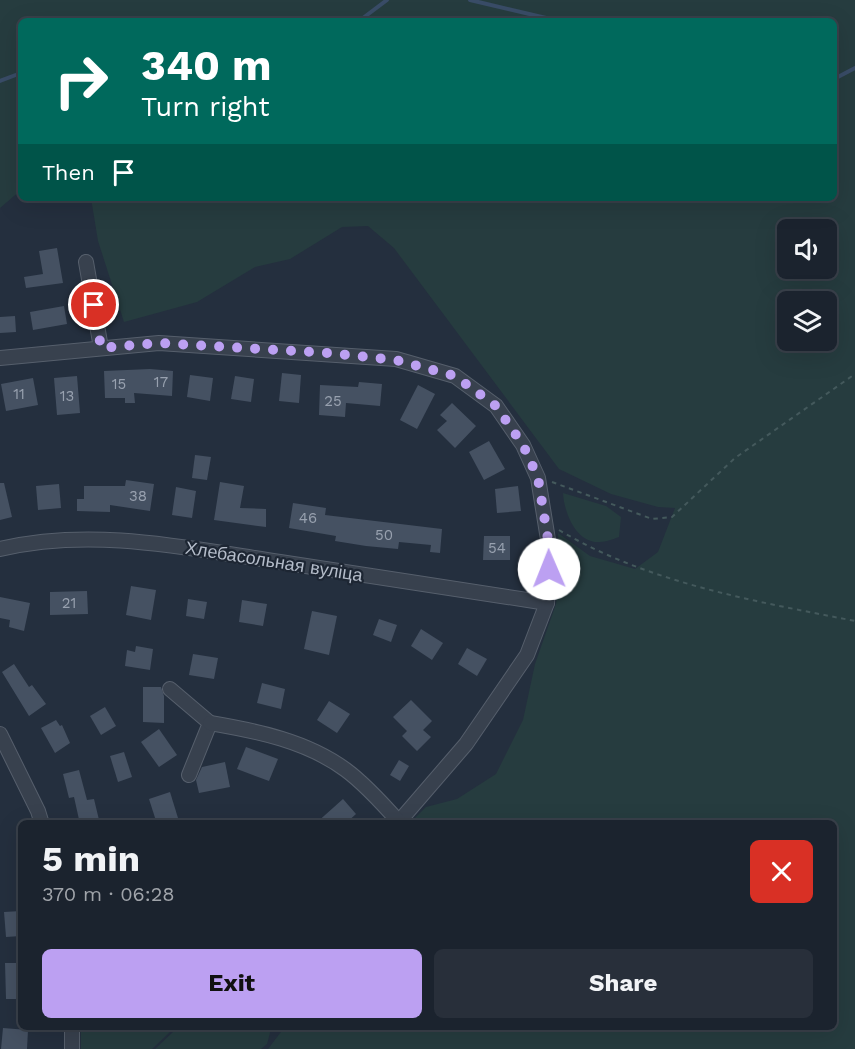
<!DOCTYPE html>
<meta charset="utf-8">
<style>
:root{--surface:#1b232e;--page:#282f3a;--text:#f1f3f6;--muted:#a0a4aa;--line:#39404a;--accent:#bca0f2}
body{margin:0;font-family:"Work Sans",sans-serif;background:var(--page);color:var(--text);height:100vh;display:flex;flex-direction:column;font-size:22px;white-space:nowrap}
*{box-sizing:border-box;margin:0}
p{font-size:20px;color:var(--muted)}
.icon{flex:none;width:33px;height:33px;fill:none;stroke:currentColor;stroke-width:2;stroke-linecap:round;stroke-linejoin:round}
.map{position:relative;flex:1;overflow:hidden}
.side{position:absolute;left:18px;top:820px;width:819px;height:210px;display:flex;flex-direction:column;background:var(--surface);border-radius:9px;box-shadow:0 6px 24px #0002,0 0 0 2px var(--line)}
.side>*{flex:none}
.hud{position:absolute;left:18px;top:18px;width:819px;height:183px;border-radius:9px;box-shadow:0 6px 24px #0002,0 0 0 2px var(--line);background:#00695c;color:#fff;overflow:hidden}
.tools{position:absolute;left:777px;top:219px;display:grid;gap:12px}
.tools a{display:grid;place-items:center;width:60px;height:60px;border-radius:9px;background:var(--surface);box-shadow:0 6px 24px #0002,0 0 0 2px var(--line);font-size:30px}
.pin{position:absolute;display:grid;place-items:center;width:51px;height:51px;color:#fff;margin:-26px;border:3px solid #fff;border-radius:50%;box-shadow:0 2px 6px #0007}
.me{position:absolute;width:66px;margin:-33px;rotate:359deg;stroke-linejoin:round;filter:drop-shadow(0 0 4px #0008)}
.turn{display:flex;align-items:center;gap:21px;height:126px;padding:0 24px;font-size:27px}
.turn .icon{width:78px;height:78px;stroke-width:2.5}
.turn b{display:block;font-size:42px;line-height:51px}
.then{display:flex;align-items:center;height:57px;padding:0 24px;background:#0003;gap:12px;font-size:22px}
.round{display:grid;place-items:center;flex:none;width:63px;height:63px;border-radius:9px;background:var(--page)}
.head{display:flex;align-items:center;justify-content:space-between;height:102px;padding:0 24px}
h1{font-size:36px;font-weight:700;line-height:45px}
.button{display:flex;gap:12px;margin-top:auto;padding:12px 24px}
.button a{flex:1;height:69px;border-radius:9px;background:var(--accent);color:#111;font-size:24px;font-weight:700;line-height:69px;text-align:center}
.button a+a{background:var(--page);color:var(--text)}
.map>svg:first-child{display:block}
</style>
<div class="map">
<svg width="855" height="1049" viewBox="0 0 855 1049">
<rect width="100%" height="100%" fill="#242f3e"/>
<!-- green -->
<g fill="#263c3f" fill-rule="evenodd">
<path d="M0 0H855V1049H268L284 1028H834V824L410 823 426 807 457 799 496 774 523 720 535 664 556 604 559 583 558 533 590 556 635 569 658 552 675 508 658 507 611 494 559 469 394 248 368 226 342 227 290 259 255 267 197 302 124 322 98 241 91 198H834V21H21V190L0 208ZM788 230H826V268H788ZM788 302H826V340H788Z"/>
<path d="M563 493 606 506 621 517 619 537C613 539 606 542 600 542 576 544 564 512 563 493Z"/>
<polygon points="81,1028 181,1028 171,1031 152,1049 81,1049"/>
<polygon points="186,1028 271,1029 267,1044 261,1049 155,1049 173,1032"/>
</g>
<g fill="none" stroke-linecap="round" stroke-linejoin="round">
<!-- stream -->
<g stroke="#394c67" stroke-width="4">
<polyline points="470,0 559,21"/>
<polyline points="359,21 387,0"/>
<polyline points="834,79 855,68"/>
<polyline points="0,81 21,73"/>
</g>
</g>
<!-- building -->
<g fill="#455162">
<polygon points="57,248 63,283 26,288 24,277 43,274 39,251"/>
<polygon points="64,306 67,324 33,330 30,312"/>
<polygon points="15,316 16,332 0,333 0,317"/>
<polygon points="150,369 173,371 172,396 134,393 135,403 125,403 125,398 105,398 104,371"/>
<polygon points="282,373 301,375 299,403 279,401"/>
<polygon points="190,375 213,378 210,401 187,397"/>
<polygon points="77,376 80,413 57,415 54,378"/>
<polygon points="235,376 254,379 251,402 231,399"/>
<polygon points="33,378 38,405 6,411 1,384"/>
<polygon points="359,382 382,384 380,406 346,403 345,417 319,415 320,385 358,387"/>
<polygon points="418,385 435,394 417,429 400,420"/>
<polygon points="452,403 476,426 455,448 437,430 447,421 440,415"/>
<polygon points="489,441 505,469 484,480 469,452"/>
<polygon points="195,455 211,457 207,480 192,478"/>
<polygon points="126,480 154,484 150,511 110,505 110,512 77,511 77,499 84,499 84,486 125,486"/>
<polygon points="220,482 244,486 240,508 266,509 266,527 214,520"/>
<polygon points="0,483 4,483 12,517 0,520"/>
<polygon points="59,484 61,508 38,510 36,486"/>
<polygon points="518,486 521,511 497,513 495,489"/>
<polygon points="176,487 196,491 192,518 172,515"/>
<polygon points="293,503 326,508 325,515 442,529 440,553 430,552 431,545 399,542 398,549 366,546 335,541 336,536 289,528"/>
<polygon points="484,536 510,536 510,560 483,560"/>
<polygon points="131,586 156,590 151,620 126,615"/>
<polygon points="87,591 88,614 50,615 50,592"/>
<polygon points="0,597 30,603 24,631 9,627 10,620 0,618"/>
<polygon points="188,599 207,602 204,619 186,616"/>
<polygon points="242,600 267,604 263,626 239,622"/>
<polygon points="312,611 337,616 329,655 304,649"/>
<polygon points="379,619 397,625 391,642 373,635"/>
<polygon points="421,629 443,643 432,660 411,646"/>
<polygon points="136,646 153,649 150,670 125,666 127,650 135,652"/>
<polygon points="467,648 487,659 477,676 458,664"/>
<polygon points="193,654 218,658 214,679 189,675"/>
<polygon points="14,664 29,687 32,685 46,704 29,716 2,672"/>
<polygon points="262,683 285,689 281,709 257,703"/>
<polygon points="143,687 161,687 164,696 164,723 143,722"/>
<polygon points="411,700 432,721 423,730 431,737 417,751 402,736 407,731 393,717"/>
<polygon points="329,701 350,714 337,733 317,720"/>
<polygon points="105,707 116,726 101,735 90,716"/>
<polygon points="56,720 60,726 62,725 70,743 55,753 41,728"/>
<polygon points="159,729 177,755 159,767 141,742"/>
<polygon points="246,747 278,759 269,781 237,769"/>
<polygon points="124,752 132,777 118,782 110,756"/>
<polygon points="399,760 409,766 400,781 390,775"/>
<polygon points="225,762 230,787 199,793 196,780 202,767"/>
<polygon points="79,770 87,800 94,799 100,824 80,824 74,797 69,798 63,774"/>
<polygon points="170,792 178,818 157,824 149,799"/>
<polygon points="343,799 356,814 345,824 315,824"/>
<polygon points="21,911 21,936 6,937 4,912"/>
<polygon points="5,963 21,963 21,999 6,999"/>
<polygon points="3,1028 28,1030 27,1049 1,1049"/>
</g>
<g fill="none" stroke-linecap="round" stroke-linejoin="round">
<defs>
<g id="minor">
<polyline points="86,262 101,348"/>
<polyline points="0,358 159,343 396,359 455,376 496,406 523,445 538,478 550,552 547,603 527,655 466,744 397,824"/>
<path d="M0 549C93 527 187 548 280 562 369 576 458 589 547 603"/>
<polyline points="170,689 210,723 189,775"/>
<path d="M210 723C257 731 307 741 346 770 365 784 383 804 399 822"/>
<polyline points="0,734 38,811 42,824"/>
<polyline points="72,1028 72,1049"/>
</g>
</defs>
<!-- minor casing -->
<use href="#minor" stroke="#565f6c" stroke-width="16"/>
<!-- path -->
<g stroke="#44595c" stroke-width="2" stroke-dasharray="4.5 4.5" stroke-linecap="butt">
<polyline points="552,482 652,519 672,517 735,458 855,374"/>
<path d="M559 530C648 583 754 601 855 621"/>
</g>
<!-- minor -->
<use href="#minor" stroke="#38414e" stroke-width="14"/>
</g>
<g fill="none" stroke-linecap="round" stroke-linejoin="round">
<!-- route -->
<polyline stroke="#bca0f2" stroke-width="10" stroke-dasharray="0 18" points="94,305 101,348 159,343 329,353 396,360 455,376 496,406 523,445 538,478 550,552 549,569"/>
</g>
<g text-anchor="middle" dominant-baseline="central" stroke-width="4.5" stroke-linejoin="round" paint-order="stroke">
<!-- number labels -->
<g font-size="15" fill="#98a1af">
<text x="161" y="382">17</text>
<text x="119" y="384">15</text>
<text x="19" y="394">11</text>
<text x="67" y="396">13</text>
<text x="333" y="401">25</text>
<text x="138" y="496">38</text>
<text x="308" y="518">46</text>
<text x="384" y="535">50</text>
<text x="497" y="548">54</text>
<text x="69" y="603">21</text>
</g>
<!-- street labels -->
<g font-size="18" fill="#b4bcc9" stroke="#1d2633">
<text transform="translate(274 561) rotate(9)">Хлебасольная вуліца</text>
</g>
</g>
</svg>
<div class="tools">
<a><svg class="icon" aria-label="sound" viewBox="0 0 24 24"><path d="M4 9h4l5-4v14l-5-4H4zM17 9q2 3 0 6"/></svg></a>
<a><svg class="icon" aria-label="layers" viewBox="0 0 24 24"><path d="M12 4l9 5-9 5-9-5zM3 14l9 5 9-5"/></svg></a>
</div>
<div class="pin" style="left:94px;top:305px;background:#d93025"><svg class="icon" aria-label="arrive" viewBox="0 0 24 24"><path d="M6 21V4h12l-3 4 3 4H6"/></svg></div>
<svg class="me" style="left:549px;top:569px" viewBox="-20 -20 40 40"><circle r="19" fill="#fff"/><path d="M0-13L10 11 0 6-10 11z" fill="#bca0f2"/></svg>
<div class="hud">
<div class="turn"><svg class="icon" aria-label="right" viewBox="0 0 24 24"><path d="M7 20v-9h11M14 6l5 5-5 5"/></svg><div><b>340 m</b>Turn right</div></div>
<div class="then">Then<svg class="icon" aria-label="arrive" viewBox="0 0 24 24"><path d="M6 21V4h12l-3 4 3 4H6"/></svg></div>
</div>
<section class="side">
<div class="head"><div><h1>5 min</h1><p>370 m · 06:28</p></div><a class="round" style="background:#d93025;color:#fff"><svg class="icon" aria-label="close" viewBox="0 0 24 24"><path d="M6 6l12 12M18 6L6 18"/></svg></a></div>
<div class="button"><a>Exit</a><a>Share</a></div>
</section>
</div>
